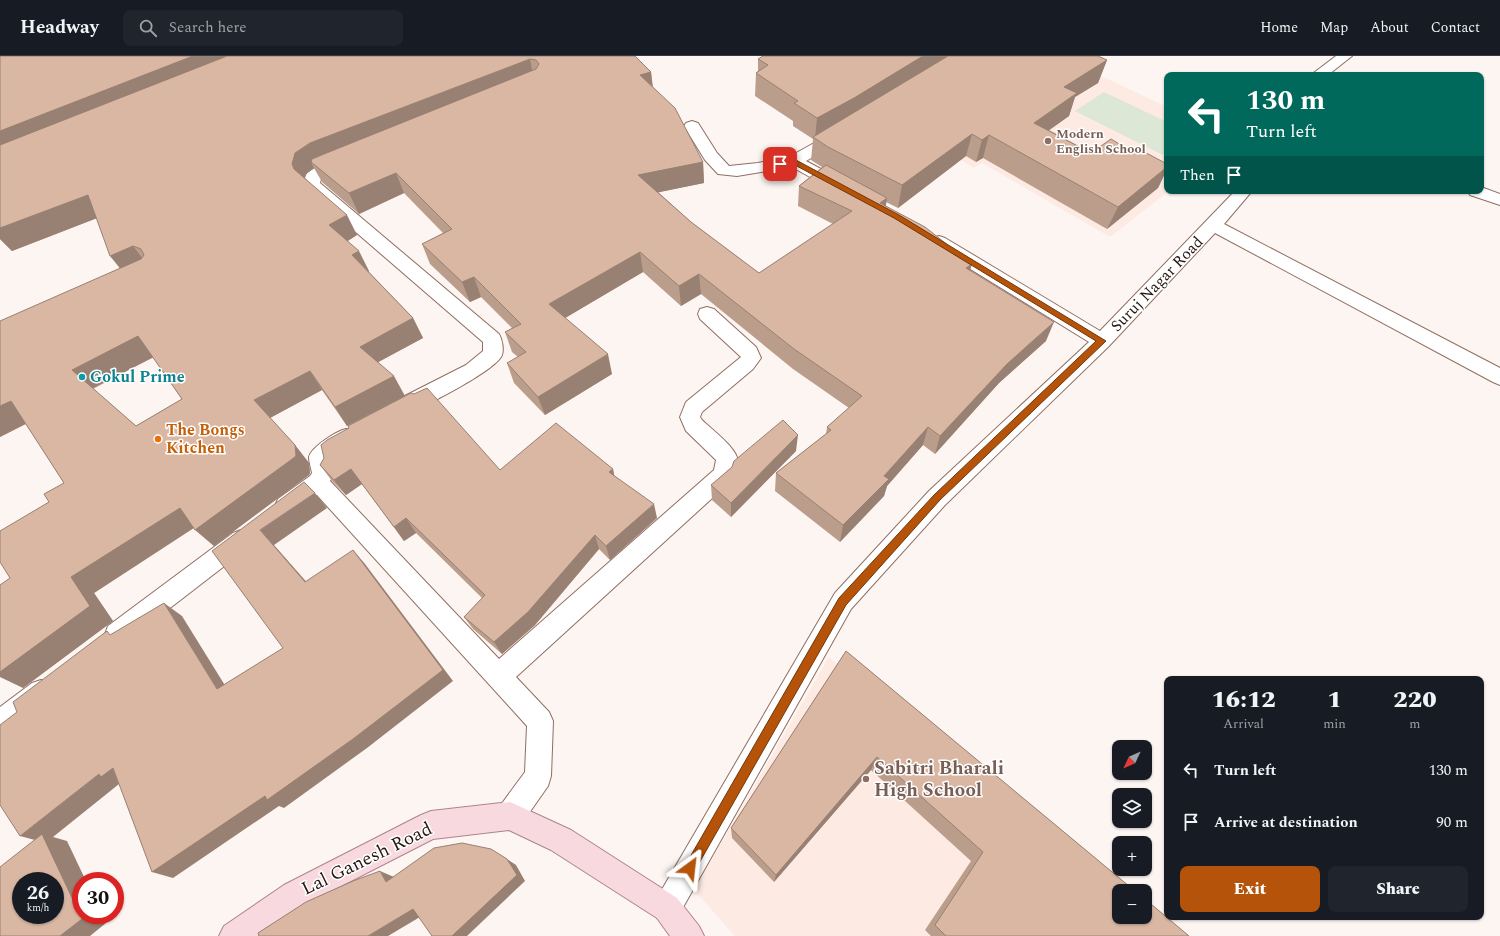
<!DOCTYPE html>
<meta charset="utf-8">
<style>
:root{--surface:#171b24;--page:#20242c;--text:#f1f3f6;--muted:#9ea1a6;--line:#363941;--accent:#b45309}
body{margin:0;font-family:Spectral,serif;background:var(--page);color:var(--text);height:100vh;display:flex;flex-direction:column;font-size:15px;white-space:nowrap}
*{box-sizing:border-box;margin:0}
p{font-size:13px;color:var(--muted)}
.icon{flex:none;width:22px;height:22px;fill:none;stroke:currentColor;stroke-width:2;stroke-linecap:round;stroke-linejoin:round}
.map{position:relative;flex:1;overflow:hidden}
.sheet{position:absolute;left:1164px;top:620px;width:320px;height:244px;display:flex;flex-direction:column;background:var(--surface);border-radius:8px;box-shadow:0 1px 3px #0004}
.sheet>*{flex:none}
.guide{position:absolute;left:1164px;top:16px;width:320px;height:122px;border-radius:8px;box-shadow:0 1px 3px #0004;background:#00695c;color:#fff;overflow:hidden}
.needle{width:26px;rotate:226deg}
.fabs{position:absolute;left:1112px;top:684px;display:grid;gap:8px}
.fabs a{display:grid;place-items:center;width:40px;height:40px;border-radius:8px;background:var(--surface);box-shadow:0 1px 3px #0004;font-size:20px}
.speed{position:absolute;left:12px;top:816px;display:flex;gap:8px;font-size:20px;font-weight:700;text-align:center}
.speed>*{display:grid;place-content:center;width:52px;height:52px;border-radius:50%;background:var(--surface);box-shadow:0 1px 3px #0004;line-height:1}
.speed small{font-size:10px;font-weight:400}
.speed .limit{border:6px solid #d22;background:#fff;color:#111}
.pin{position:absolute;display:grid;place-items:center;width:34px;height:34px;color:#fff;margin:-17px;border-radius:8px;box-shadow:0 2px 6px #0006}
.me{position:absolute;width:44px;margin:-22px;rotate:30deg;stroke-linejoin:round;filter:drop-shadow(0 0 3px #0008)}
.turn{display:flex;align-items:center;gap:14px;height:84px;padding:0 16px;font-size:18px}
.turn .icon{width:52px;height:52px;stroke-width:2.5}
.turn b{display:block;font-size:28px;line-height:34px}
.then{display:flex;align-items:center;height:38px;padding:0 16px;background:#0003;gap:8px;font-size:15px}
.eta{display:flex;justify-content:space-evenly;align-items:center;height:68px;text-align:center}
.eta b{font-size:24px;font-weight:800;line-height:28px}
.button{display:flex;gap:8px;margin-top:auto;padding:8px 16px}
.button a{flex:1;height:46px;border-radius:8px;background:var(--accent);color:#fff;font-size:16px;font-weight:800;line-height:46px;text-align:center}
.button a+a{background:var(--page);color:var(--text)}
ul{padding:0;list-style:none}
li{display:flex;align-items:center;gap:12px;height:52px;padding:0 16px}
li div{flex:1}
li b{display:block;font-size:15px}
li em{font-style:normal}
header{display:flex;align-items:center;gap:24px;box-sizing:border-box;height:56px;padding:0 20px;background:var(--surface);border-bottom:1px solid var(--line)}
header strong{font-size:19px}
nav{display:flex;gap:22px;margin-inline-start:auto;font-size:14px}
.search{width:280px;height:36px;background:var(--page);display:flex;align-items:center;gap:10px;box-sizing:border-box;padding:0 14px;border-radius:8px;color:var(--muted);font-size:15px}
.map>svg:first-child{display:block}
</style>
<header>
<strong>Headway</strong>
<div class="search"><svg class="icon" aria-label="search" viewBox="0 0 24 24"><circle cx="10" cy="10" r="6"/><path d="M15 15l6 6"/></svg>Search here</div>
<nav><a>Home</a><a>Map</a><a>About</a><a>Contact</a></nav>
</header>
<div class="map">
<svg width="1500" height="880" viewBox="0 0 1500 880">
<rect width="100%" height="100%" fill="#fdf5f2"/>
<!-- built -->
<g fill="#fdeae3">
<polygon points="1067,6 1110,24 1167,51 1167,135 1169,135 1110,181 982,107 974,112 892,63"/>
<polygon points="829,601 1119,845 1119,861 1160,880 735,880 694,834"/>
</g>
<!-- green -->
<polygon fill="#dce7d5" points="1104,36 1167,66 1167,101 1075,55"/>
<g fill="none" stroke-linecap="round" stroke-linejoin="round">
<defs>
<g id="minor">
<polygon points="1336,0 1352,0 1328,19 1311,19"/>
<polygon points="692,65 698,67 717,97 729,110 758,107 789,101 832,77 838,75 844,77 846,80 844,83 806,105 847,127 849,131 847,135 841,136 835,135 792,111 737,120 718,118 705,104 684,70 686,67"/>
<path d="M344 101 350 102 352 106 350 110 321 123 320 127 499 278C502 283 504 293 502 299 497 314 421 353 404 358L397 356 394 350 397 344 466 309 483 295V286L306 133 304 129C304 126 304 122 306 119 310 112 335 103 344 101Z"/>
<polygon points="1481,131 1500,138 1500,149 1470,139 1468,135 1481,135"/>
<polygon points="1235,135 1252,135 1224,168 1500,312 1500,329 1493,326 1215,177 1109,290 945,449 851,553 677,862 667,867 657,862 652,852 657,842 835,537 929,435 1089,286 933,190 930,186 933,182 939,180 945,182 1100,275"/>
<path d="M707 251 714 253 756 291 761 302 753 313 702 356 700 361 702 364C712 374 739 393 738 407 737 413 733 420 731 425L516 621 549 656 553 665 551 720 548 730 520 770 510 774 500 770 496 760 500 750 525 716 527 670 317 439C305 448 294 462 278 457L275 450 278 443 310 420 312 417C311 412 309 406 309 401 311 391 337 375 346 373 349 373 352 374 355 375L358 381 355 387 343 393 331 404 334 418 330 425 499 603 714 414 716 404 686 375 680 361 686 346 741 301 700 263 698 258 700 253Z"/>
<polygon points="241,474 249,477 252,484 249,491 126,586 117,589 108,586 105,578 108,570 233,477"/>
<polygon points="41,624 50,627 54,636 50,645 9,676 0,680 0,651 32,627"/>
</g>
<polygon id="major" points="510,746 571,774 677,842 699,870 704,880 670,880 657,862 551,794 509,774 433,783 304,849 260,880 219,880 224,870 284,829 421,759 431,755"/>
</defs>
<!-- minor casing -->
<use href="#minor" stroke="#906e61" stroke-width="2"/>
<!-- major casing -->
<use href="#major" stroke="#ac858b" stroke-width="2"/>
<!-- minor -->
<use href="#minor" fill="#fff" fill-rule="evenodd"/>
<!-- major -->
<use href="#major" fill="#f9d9e0" fill-rule="evenodd"/>
</g>
<!-- wall -->
<g fill="#bb9d8c" fill-rule="evenodd">
<path d="M0 0H635L651 16 653 31 703 106 704 127 658 136 691 166 759 217 833 168 798 150 799 130 822 111 811 104 813 83 793 70V65L755 40 756 17 758 15V3L1107 4 1098 27 1075 41 1069 60 1049 74 1091 97 1131 95 1167 108V113L1158 132 1107 173 983 102 976 106 966 100 898 152 886 146V150L970 214 1046 285 999 327 935 398 923 389 887 430 884 440 840 486 775 435 776 417 826 378 827 371 849 352 793 313 701 238 681 250 643 216 565 262 612 318 545 359 514 327 507 307 518 301 512 296 505 276 512 272 481 241 470 246 430 208 422 188 443 177 404 137 359 158 322 126 314 112 306 118 305 122 357 179 347 185 369 215V216L413 262 423 282 378 306 405 340 347 370 322 334 270 362 295 389 309 407 310 417 309 419 214 490 194 472 94 537 113 565 23 632 10 522 49 446 64 427 26 368 0 381 120 212 97 162 12 195 0 183ZM153 301 182 343 136 370 93 333Z"/>
<polygon points="796,395 731,461 712,444 711,429 732,411"/>
<polygon points="320,409 500,414 613,413 614,419 657,462 610,504 599,493 535,569 502,598 473,573 464,561 482,542 416,477 404,485 362,428 346,439 332,425"/>
<polygon points="846,595 1189,880 931,880 925,874 971,805 871,714 774,826 732,782 731,772"/>
</g>
<!-- shaded-wall -->
<g fill="#988072">
<polygon points="193,0 256,0 0,102 0,75"/>
<polygon points="923,0 955,0 815,82 817,62"/>
<polygon points="530,3 534,24 311,106 314,112 306,118 303,129 292,108 295,97 310,87"/>
<polygon points="1107,4 1098,27 1075,41 1069,60 1027,90 1034,67 1064,31"/>
<polygon points="651,16 653,37 640,19"/>
<polygon points="972,78 966,100 898,152 902,129"/>
<polygon points="989,79 983,102 976,106 982,84"/>
<polygon points="703,106 704,127 641,140 638,119"/>
<polygon points="1167,111 1167,113 1158,132 1107,173 1118,151"/>
<polygon points="396,117 404,137 359,158 349,137"/>
<polygon points="88,139 105,159 12,195 0,183 0,172"/>
<polygon points="887,142 884,162 880,147"/>
<polygon points="347,159 357,179 340,190 329,169"/>
<polygon points="133,190 149,211 127,221 110,200"/>
<polygon points="359,195 369,215 363,219 352,199"/>
<polygon points="640,196 643,216 555,268 549,248"/>
<polygon points="972,208 966,228 966,212"/>
<polygon points="699,218 701,238 681,250 679,230"/>
<polygon points="474,221 481,241 470,246 462,226"/>
<polygon points="413,262 423,282 371,310 360,291"/>
<polygon points="1054,266 1046,285 999,327 935,398 940,380 1007,308"/>
<polygon points="138,280 156,300 91,333 72,314"/>
<polygon points="608,298 612,318 545,359 538,341"/>
<polygon points="310,315 322,334 268,363 254,344"/>
<polygon points="394,320 405,340 347,370 335,351"/>
<polygon points="11,345 33,364 0,381 0,350"/>
<polygon points="928,371 923,389 887,430 884,440 840,486 843,469 884,420"/>
<polygon points="798,379 796,395 731,461 731,447"/>
<polygon points="295,389 309,407 310,417 309,419 214,490 195,474"/>
<polygon points="351,413 362,428 346,439 334,424"/>
<polygon points="613,413 616,429 609,416"/>
<polygon points="315,437 327,452 274,489 318,539 305,526 260,474"/>
<polygon points="654,448 657,462 610,504 606,490"/>
<polygon points="180,452 198,469 94,537 113,565 23,632 0,621 0,616 71,521"/>
<polygon points="406,462 416,477 404,485 394,471"/>
<polygon points="595,479 599,493 535,569 502,598 494,586"/>
<polygon points="353,494 365,508 453,625 367,692 284,752 279,750 173,822 152,816"/>
<polygon points="164,547 182,560 234,644 217,633"/>
<polygon points="877,701 871,714 774,826 776,819"/>
<polygon points="113,712 119,728 53,781 67,785 86,825 81,825 81,859 103,859 106,867 90,880 60,880 46,787 20,780 99,718"/>
<polygon points="507,803 516,809 525,825 467,880 452,880"/>
<polygon points="380,815 394,821 386,826"/>
<polygon points="413,853 425,858 388,880 368,880"/>
</g>
<!-- building -->
<g fill="#d9b7a3" stroke="#988072" fill-rule="evenodd">
<polygon points="0,0 193,0 0,75"/>
<path d="M227 0H635L651 16 640 19 675 52 703 106 638 119 691 166 759 217 852 155 799 130 826 109 887 142 880 147 925 171 972 208 966 212 1054 266 1007 308 940 380 928 371 884 420 889 423 843 469 776 417 831 374 827 371 862 340 794 293 699 218 679 230 640 196 549 248 608 298 538 341 507 307 526 296 505 276 521 268 474 221 462 226 422 188 452 173 396 117 349 137 311 106 312 103 324 98 536 13 539 8 536 4 530 3 310 87 295 97 292 108 294 113 347 159 329 169 359 195 352 199 413 262 360 291 394 320 335 351 310 315 254 344 295 389 296 399 295 401 195 474 180 452 71 521 90 550 0 616V529L10 522 0 506V475L49 446 44 438 64 427 11 345 0 350V265L141 203 144 199 141 193 133 190 110 200 88 139 0 172V89ZM138 280 182 343 136 370 72 314Z"/>
<polygon points="763,0 923,0 854,42 817,62 794,47 798,45 756,17 768,9 758,3"/>
<polygon points="948,0 1098,0 1107,4 1064,31 1077,37 1034,67 1091,97 1111,83 1131,95 1135,91 1167,108 1167,111 1118,151 989,79 982,84 972,78 902,129 828,91 813,81"/>
<polygon points="427,332 500,414 556,367 613,413 609,416 654,448 606,490 595,479 528,556 494,586 464,561 485,539 406,462 394,471 351,413 334,424 320,409 324,402 321,389 327,384 349,372 348,370 411,337 414,338"/>
<polygon points="783,364 798,379 731,447 711,429 732,411 734,405"/>
<polygon points="304,426 315,437 260,474 305,526 353,494 443,614 353,683 267,744 265,740 152,816 113,712 101,721 99,718 20,780 0,749 0,669 17,656 13,646 107,575 110,579 164,547 217,633 283,592 212,495"/>
<polygon points="846,595 1135,835 1119,835 1119,861 1145,861 1145,843 1189,880 946,880 935,869 983,796 877,701 776,819 731,772"/>
<path d="M42 778 82 863 60 880H0V811ZM21 825H55V859H21Z"/>
<polygon points="462,787 491,793 507,803 517,819 452,880 432,880 413,853 368,880 259,880 258,877 306,846 353,825 380,815 386,826 434,792"/>
</g>
<!-- route -->
<polygon fill="#b45309" stroke="#753606" points="794,103 899,159 1106,285 940,444 846,549 694,816 690,818 686,816 684,812 686,808 839,542 934,439 1096,285 894,162 793,108 780,110 776,108 780,106"/>
<!-- markers -->
<g fill="#8d6e63" stroke="#fff" stroke-width="1.5">
<circle cx="1048" cy="85" r="4"/>
<circle cx="866" cy="723" r="4"/>
</g>
<circle fill="#0f9aa8" stroke="#fff" stroke-width="1.5" cx="82" cy="321" r="4"/>
<circle fill="#e8710a" stroke="#fff" stroke-width="1.5" cx="158" cy="383" r="4"/>
<g text-anchor="middle" dominant-baseline="central" stroke-width="3" stroke-linejoin="round" paint-order="stroke">
<!-- far-education labels -->
<g font-size="13" font-weight="bold" fill="#785e54" stroke="#fff" text-anchor="start">
<text x="1056" y="78">Modern<tspan x="1056" dy="15">English School</tspan></text>
</g>
<!-- street labels -->
<g font-size="16" fill="#251813" stroke="#fff">
<text transform="translate(1157 228) rotate(-46)">Suruj Nagar Road</text>
</g>
<!-- culture labels -->
<g font-size="16" font-weight="bold" fill="#0d838f" stroke="#fff" text-anchor="start">
<text x="90" y="321">Gokul Prime</text>
</g>
<!-- food labels -->
<g font-size="16" font-weight="bold" fill="#c56008" stroke="#fff" text-anchor="start">
<text x="166" y="374">The Bongs<tspan x="166" dy="18">Kitchen</tspan></text>
</g>
<!-- near-education labels -->
<g font-size="19" font-weight="bold" fill="#785e54" stroke="#fff" text-anchor="start">
<text x="874" y="712">Sabitri Bharali<tspan x="874" dy="22">High School</tspan></text>
</g>
<!-- near-street labels -->
<g font-size="19" fill="#251813" stroke="#fff">
<text transform="translate(367 803) rotate(-26)">Lal Ganesh Road</text>
</g>
</g>
</svg>
<div class="fabs">
<a><svg class="needle" viewBox="-14 -14 28 28"><path d="M0-13l5 13h-10z" fill="#e53935"/><path d="M0 13l5-13h-10z" fill="#9ea1a6"/></svg></a>
<a><svg class="icon" aria-label="layers" viewBox="0 0 24 24"><path d="M12 4l9 5-9 5-9-5zM3 14l9 5 9-5"/></svg></a>
<a>+</a>
<a>−</a>
</div>
<div class="speed"><div>26<small>km/h</small></div><div class="limit">30</div></div>
<div class="pin" style="left:780px;top:108px;background:#d93025"><svg class="icon" aria-label="arrive" viewBox="0 0 24 24"><path d="M6 21V4h12l-3 4 3 4H6"/></svg></div>
<svg class="me" style="left:690px;top:812px" viewBox="-20 -20 40 40"><path d="M0-17L14 15 0 8-14 15z" fill="#b45309" stroke="#fff" stroke-width="4"/></svg>
<div class="guide">
<div class="turn"><svg class="icon" aria-label="left" viewBox="0 0 24 24"><path d="M17 20v-9H6M10 6l-5 5 5 5"/></svg><div><b>130 m</b>Turn left</div></div>
<div class="then">Then<svg class="icon" aria-label="arrive" viewBox="0 0 24 24"><path d="M6 21V4h12l-3 4 3 4H6"/></svg></div>
</div>
<section class="sheet">
<div class="eta">
<div><b>16:12</b><p>Arrival</p></div>
<div><b>1</b><p>min</p></div>
<div><b>220</b><p>m</p></div>
</div>
<ul>
<li><svg class="icon" aria-label="left" viewBox="0 0 24 24"><path d="M17 20v-9H6M10 6l-5 5 5 5"/></svg><div><b>Turn left</b></div><em>130 m</em></li>
<li><svg class="icon" aria-label="arrive" viewBox="0 0 24 24"><path d="M6 21V4h12l-3 4 3 4H6"/></svg><div><b>Arrive at destination</b></div><em>90 m</em></li>
</ul>
<div class="button"><a>Exit</a><a>Share</a></div>
</section>
</div>
